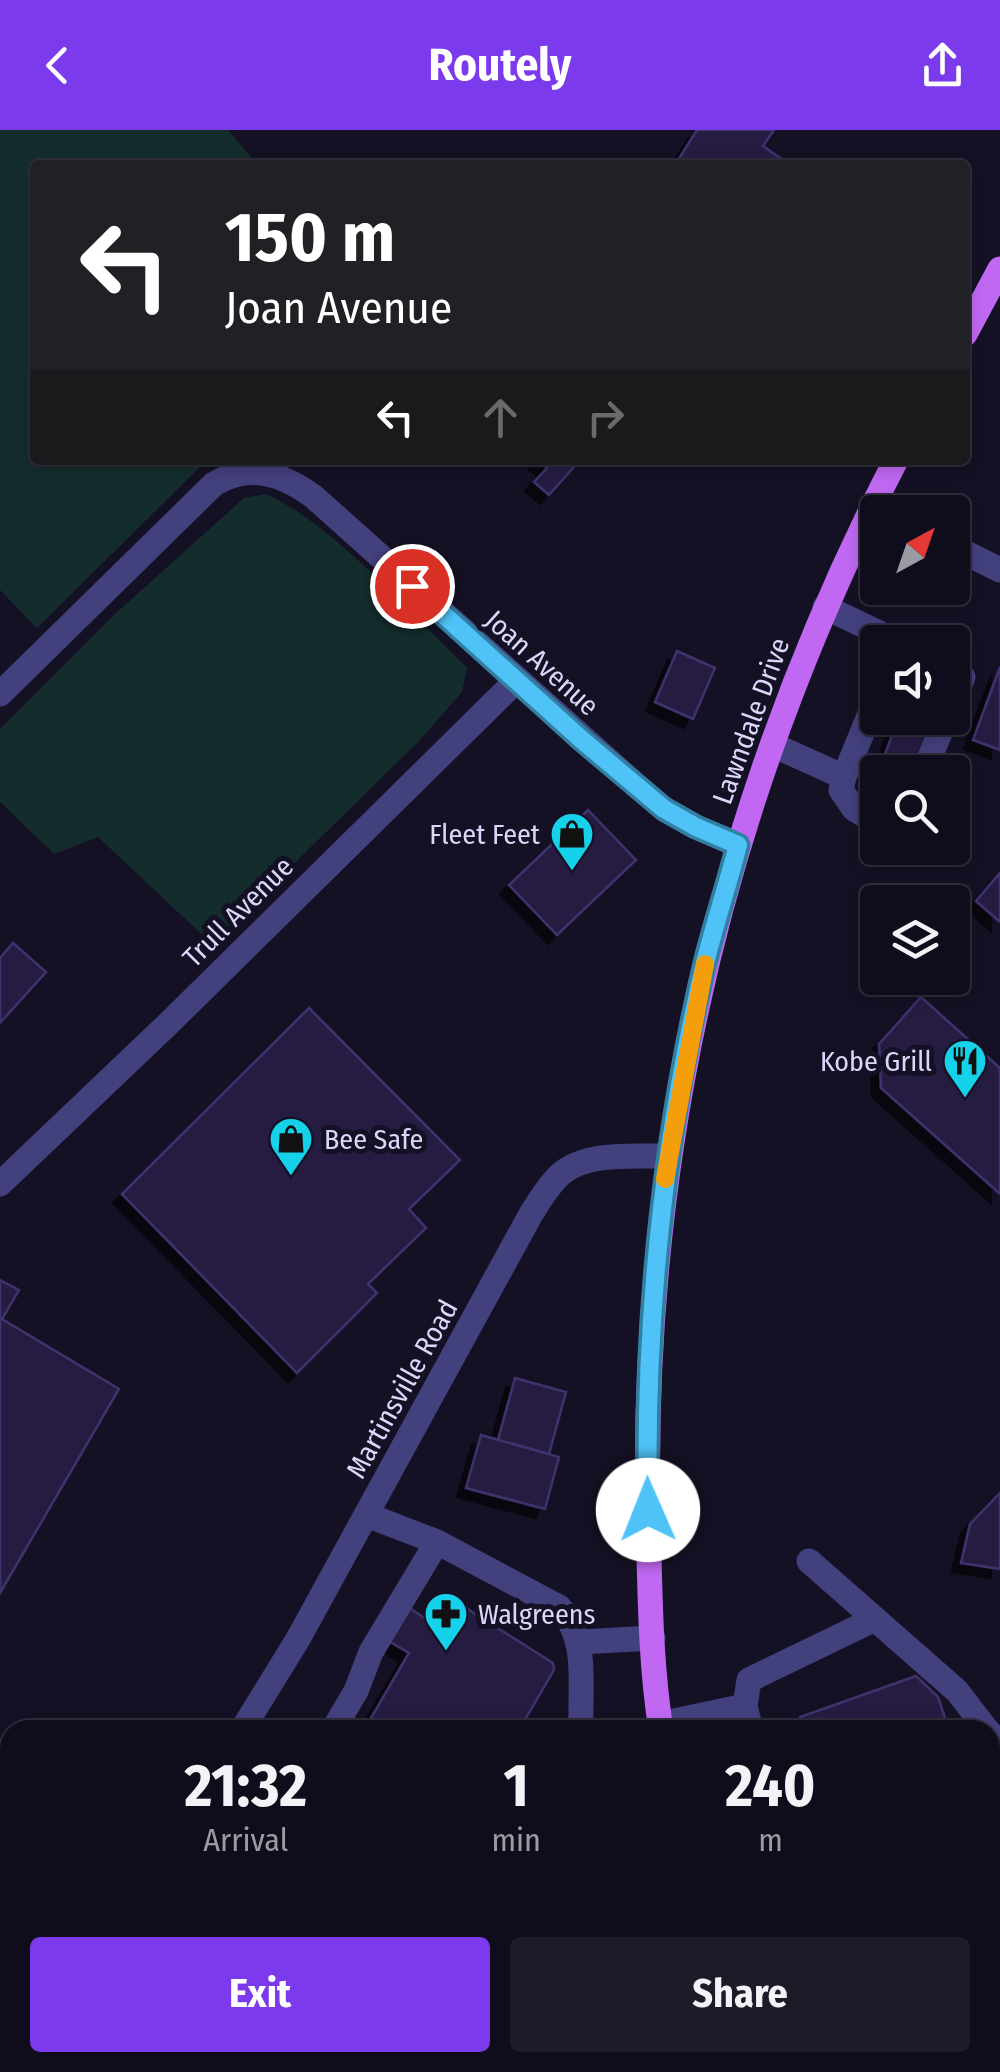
<!DOCTYPE html>
<style>
:root{--surface:#0f0d1b;--page:#1d1b28;--text:#f1f3f6;--muted:#9b9ca3;--line:#2f2d3a;--accent:#7c3aed}
body{margin:0;font-family:"Fira Sans Condensed",sans-serif;background:var(--page);color:var(--text);height:100vh;display:flex;flex-direction:column;font-size:38px;white-space:nowrap}
*{box-sizing:border-box;margin:0}
p{font-size:32px;color:var(--muted)}
.icon{flex:none;width:55px;height:55px;fill:none;stroke:currentColor;stroke-width:2;stroke-linecap:round;stroke-linejoin:round}
.map{position:relative;flex:1;overflow:hidden}
.drawer{position:absolute;left:0px;top:1590px;width:1000px;height:352px;display:flex;flex-direction:column;background:var(--surface);border-radius:30px 30px 0 0;box-shadow:0 5px 15px #0003,0 0 0 2px var(--line)}
.drawer>*{flex:none}
.hud{position:absolute;left:30px;top:30px;width:940px;height:305px;border-radius:10px;box-shadow:0 5px 15px #0003,0 0 0 2px var(--line);background:#202124;color:#fff;overflow:hidden}
.needle{width:65px;rotate:40deg}
.controls{position:absolute;left:860px;top:365px;display:grid;gap:20px}
.controls a{display:grid;place-items:center;width:110px;height:110px;border-radius:10px;background:var(--surface);box-shadow:0 5px 15px #0003,0 0 0 2px var(--line);font-size:50px}
.pin{position:absolute;display:grid;place-items:center;width:85px;height:85px;color:#fff;margin:-42px;border:5px solid #fff;border-radius:50%;box-shadow:0 2px 10px #0007}
.me{position:absolute;width:110px;margin:-55px;rotate:359deg;stroke-linejoin:round;filter:drop-shadow(0 0 8px #0008)}
.turn{display:flex;align-items:center;gap:35px;height:210px;padding:0 30px;font-size:45px}
.turn .icon{width:130px;height:130px;stroke-width:2.5}
.turn b{display:block;font-size:70px;line-height:85px}
.lanes{display:flex;align-items:center;height:95px;padding:0 30px;background:#0003;justify-content:center;gap:50px;direction:ltr}
.lanes .off{opacity:.35}
.eta{display:flex;justify-content:space-evenly;align-items:center;height:170px;text-align:center}
.eta b{font-size:60px;font-weight:700;line-height:70px}
.primary-button{display:flex;gap:20px;margin-top:auto;padding:20px 30px}
.primary-button a{flex:1;height:115px;border-radius:10px;background:var(--accent);color:#fff;font-size:40px;font-weight:700;line-height:115px;text-align:center}
.primary-button a+a{background:var(--page);color:var(--text)}
header{display:flex;justify-content:space-between;align-items:center;height:130px;padding:0 30px;background:var(--accent);color:#fff;font-size:45px;font-weight:700}
.map>svg:first-child{display:block}
</style>
<header><svg class="icon" aria-label="back" viewBox="0 0 24 24"><path d="M15 5l-7 7 7 7"/></svg>Routely<svg class="icon" aria-label="share" viewBox="0 0 24 24"><path d="M12 15V3M7 8l5-5 5 5M5 13v7h14v-7"/></svg></header>
<div class="map">
<svg width="1000" height="1942" viewBox="0 0 1000 1942">
<defs>
<filter id="shadow"><feDropShadow dx="-9" dy="9" stdDeviation="0" flood-color="#0009"/></filter>
</defs>
<rect width="100%" height="100%" fill="#141124"/>
<!-- green -->
<g fill="#142d2c">
<polygon points="0,0 228,0 258,35 35,35 35,330 212,330 203,334 37,498 0,460"/>
<path d="M266 364C333 394 413 485 467 538L462 562 418 612 212 814 98 707 54 724 0 672V599L115 484 244 368Z"/>
</g>
<!-- building -->
<g fill="#261e43" stroke="#3f326d" stroke-width="2.5" filter="url(#shadow)">
<polygon points="697,0 774,0 763,16 790,35 675,35"/>
<polygon points="538,330 580,330 549,365 534,352 547,338"/>
<polygon points="677,521 715,538 693,589 655,572"/>
<polygon points="1000,537 1000,620 973,610"/>
<polygon points="899,588 937,588 915,642 878,642 878,674 867,670"/>
<polygon points="588,680 636,730 557,805 509,755"/>
<polygon points="1000,743 1000,792 976,771"/>
<polygon points="13,813 46,842 0,893 0,828"/>
<polygon points="921,867 1000,938 1000,1064 881,958 879,914"/>
<polygon points="309,878 460,1030 409,1079 426,1098 368,1154 377,1163 297,1243 122,1064"/>
<polygon points="0,1150 19,1160 2,1189 119,1259 0,1463"/>
<polygon points="515,1248 566,1262 549,1324 498,1310"/>
<polygon points="481,1305 559,1327 545,1379 466,1358"/>
<polygon points="1000,1363 1000,1439 961,1433 970,1394"/>
<polygon points="447,1466 553,1533 554,1540 519,1600 364,1600 409,1523 387,1510 408,1477 429,1491"/>
<polygon points="916,1546 938,1567 949,1600 804,1600 800,1587"/>
<polygon points="990,1801 992,1808 1000,1805 1000,1876 990,1876"/>
</g>
<g fill="none" stroke-linecap="round" stroke-linejoin="round">
<!-- minor -->
<g stroke="#43407e" stroke-width="25">
<polyline points="952,416 1000,440"/>
<polyline points="825,477 898,512"/>
<polyline points="952,538 963,547 952,572"/>
<path d="M0 564 214 354C249 333 282 343 314 367L637 656 664 679 696 697 739 715"/>
<polyline points="773,615 844,647 878,564"/>
<polyline points="924,642 946,588"/>
<polyline points="844,647 841,660 854,679 878,693"/>
<polyline points="0,1054 168,894 516,551"/>
<path d="M367 1385 437 1412 559 1477C588 1508 580 1551 581 1590L575 1600"/>
<polyline points="809,1431 957,1561 987,1600"/>
<polyline points="580,1512 653,1508"/>
<polyline points="660,1594 745,1576"/>
<path d="M242 1600 298 1509 531 1084C538 1073 545 1061 554 1051 579 1020 631 1027 668 1026"/>
<polyline points="333,1600 356,1561 371,1522 437,1412"/>
<polyline points="751,1600 745,1576 749,1550 875,1489"/>
<polyline points="990,1603 1000,1626"/>
<polyline points="238,1932 249,1942"/>
<polyline points="979,1932 1000,1936"/>
<polyline points="25,1942 32,1932"/>
</g>
<!-- major -->
<g stroke="#c068f2" stroke-width="25">
<polyline points="965,204 1000,139"/>
<path d="M661 1600C650 1531 650 1458 648 1388 640 1013 724 663 896 330"/>
<polyline points="0,1767 10,1772"/>
<polyline points="562,1932 598,1942"/>
<polyline points="730,1932 733,1942"/>
</g>
</g>
<g fill="none" stroke-linecap="round" stroke-linejoin="round">
<defs>
<path id="route" d="M412 456 582 610 664 679 696 697 738 715C728 754 715 793 705 833 663 1012 644 1196 648 1380"/>
</defs>
<!-- route casing -->
<use href="#route" stroke="#337fa1" stroke-width="25"/>
<!-- route -->
<use href="#route" stroke="#4fc3f7" stroke-width="18"/>
<!-- slow -->
<polyline stroke="#f59e0b" stroke-width="18" points="665,1049 705,834"/>
</g>
<!-- icons -->
<defs>
<symbol id="shop-pin" viewBox="-11 -11 22 30"><path d="M0 17L-7.5 6A9.5 9.5 0 1 1 7.5 6Z" fill="#15d1e9" stroke="#141124"/><path d="M-5-2.5h2.3a2.7 3.5 0 0 1 5.4 0H5L5.5 6h-11ZM-1.5-2.5h3a1.5 2.3 0 0 0-3 0Z" fill="#111"/></symbol>
<symbol id="restaurant-pin" viewBox="-11 -11 22 30"><path d="M0 17L-7.5 6A9.5 9.5 0 1 1 7.5 6Z" fill="#15d1e9" stroke="#141124"/><path d="M-5-6h1v4h1v-4h1v4h1v-4h1v5L-1.5 .5V6h-2V.5L-5-1ZM5-6V6H3V1.5H1.5Q1.5-4 5-6Z" fill="#111"/></symbol>
<symbol id="pharmacy-pin" viewBox="-11 -11 22 30"><path d="M0 17L-7.5 6A9.5 9.5 0 1 1 7.5 6Z" fill="#15d1e9" stroke="#141124"/><path d="M-2-6h4v4h4v4h-4v4h-4v-4h-4v-4h4Z" fill="#111"/></symbol>
</defs>
<g fill-rule="evenodd">
<use href="#shop-pin" x="547" y="679" width="50" height="68"/>
<use href="#restaurant-pin" x="940" y="906" width="50" height="68"/>
<use href="#shop-pin" x="266" y="984" width="50" height="68"/>
<use href="#pharmacy-pin" x="421" y="1459" width="50" height="68"/>
</g>
<g text-anchor="middle" dominant-baseline="central" stroke-width="10" stroke-linejoin="round" paint-order="stroke">
<!-- street labels -->
<g font-size="28" fill="#dbd7fb" stroke="#141124">
<text transform="translate(542 533) rotate(42)">Joan Avenue</text>
<text transform="translate(751 591) rotate(-70)">Lawndale Drive</text>
<text transform="translate(238 782) rotate(-45)">Trull Avenue</text>
<text transform="translate(402 1259) rotate(-61)">Martinsville Road</text>
</g>
<!-- poi labels -->
<g font-size="28" fill="#dbd7fb" stroke="#141124" text-anchor="end">
<text x="540" y="704">Fleet Feet</text>
<text x="932" y="931">Kobe Grill</text>
<text x="324" y="1009" text-anchor="start">Bee Safe</text>
<text x="478" y="1484" text-anchor="start">Walgreens</text>
</g>
</g>
</svg>
<div class="controls">
<a><svg class="needle" viewBox="-14 -14 28 28"><path d="M0-13l5 13h-10z" fill="#e53935"/><path d="M0 13l5-13h-10z" fill="#9b9ca3"/></svg></a>
<a><svg class="icon" aria-label="sound" viewBox="0 0 24 24"><path d="M4 9h4l5-4v14l-5-4H4zM17 9q2 3 0 6"/></svg></a>
<a><svg class="icon" aria-label="search" viewBox="0 0 24 24"><circle cx="10" cy="10" r="6"/><path d="M15 15l6 6"/></svg></a>
<a><svg class="icon" aria-label="layers" viewBox="0 0 24 24"><path d="M12 4l9 5-9 5-9-5zM3 14l9 5 9-5"/></svg></a>
</div>
<div class="pin" style="left:412px;top:456px;background:#d93025"><svg class="icon" aria-label="arrive" viewBox="0 0 24 24"><path d="M6 21V4h12l-3 4 3 4H6"/></svg></div>
<svg class="me" style="left:648px;top:1380px" viewBox="-20 -20 40 40"><circle r="19" fill="#fff"/><path d="M0-13L10 11 0 6-10 11z" fill="#4fc3f7"/></svg>
<div class="hud">
<div class="turn"><svg class="icon" aria-label="left" viewBox="0 0 24 24"><path d="M17 20v-9H6M10 6l-5 5 5 5"/></svg><div><b>150 m</b>Joan Avenue</div></div>
<div class="lanes"><svg class="icon" aria-label="left" viewBox="0 0 24 24"><path d="M17 20v-9H6M10 6l-5 5 5 5"/></svg><svg class="icon off" aria-label="ahead" viewBox="0 0 24 24"><path d="M12 20V5M6 11l6-6 6 6"/></svg><svg class="icon off" aria-label="right" viewBox="0 0 24 24"><path d="M7 20v-9h11M14 6l5 5-5 5"/></svg></div>
</div>
<section class="drawer">
<div class="eta">
<div><b>21:32</b><p>Arrival</p></div>
<div><b>1</b><p>min</p></div>
<div><b>240</b><p>m</p></div>
</div>
<div class="primary-button"><a>Exit</a><a>Share</a></div>
</section>
</div>
